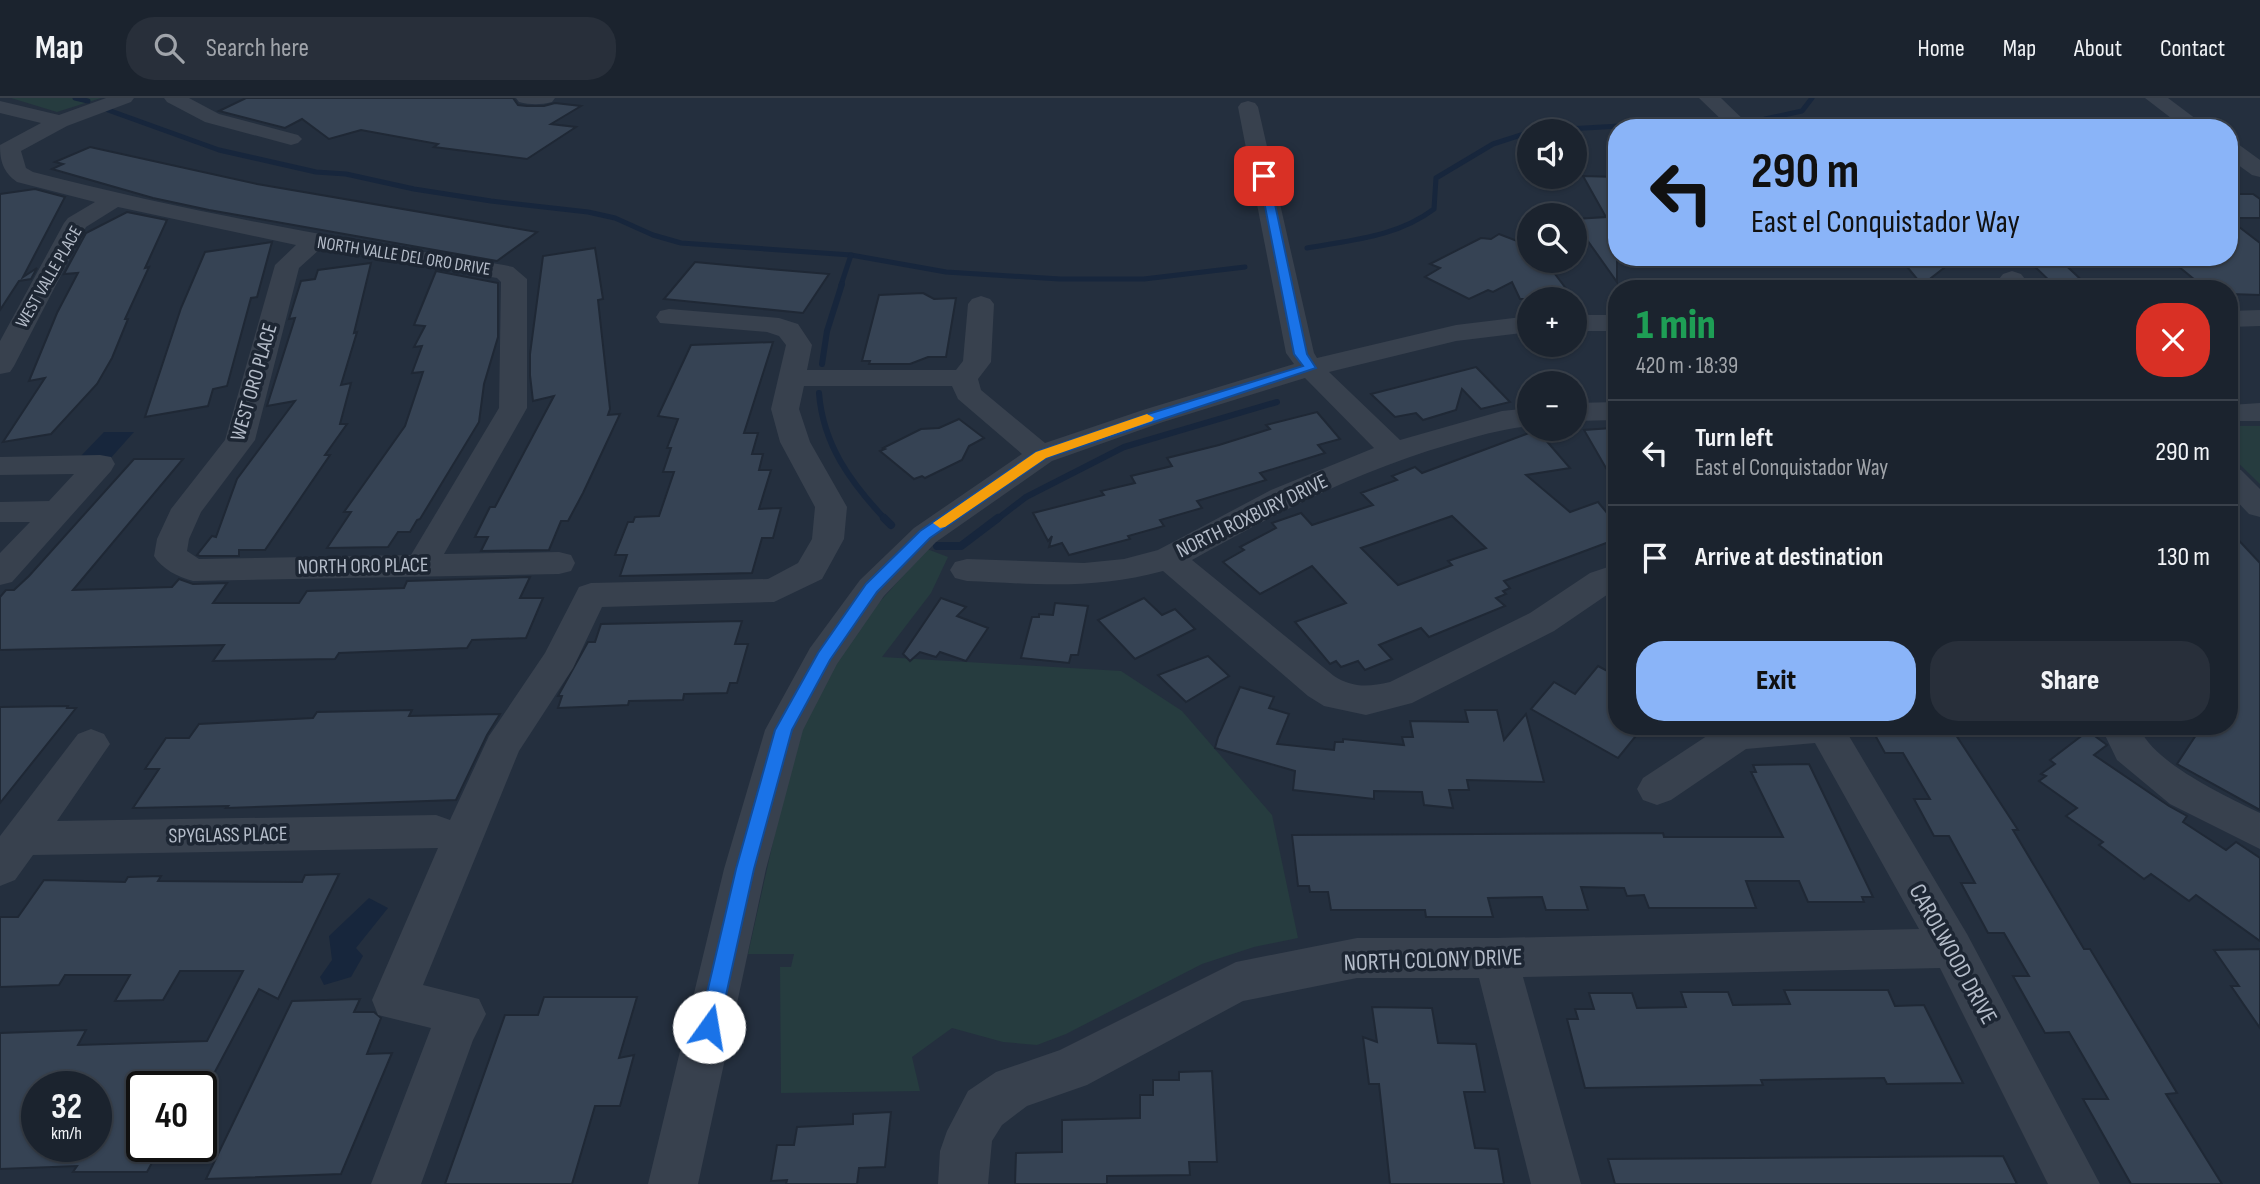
<!DOCTYPE html>
<meta charset="utf-8">
<style>
:root{--surface:#1b232e;--page:#282f3a;--text:#f1f3f6;--muted:#a0a4aa;--line:#39404a;--accent:#8ab4f8}
body{margin:0;font-family:"Sofia Sans Condensed",sans-serif;background:var(--page);color:var(--text);height:100vh;display:flex;flex-direction:column;font-size:26px;white-space:nowrap}
*{box-sizing:border-box;margin:0}
p{font-size:23px;color:var(--muted)}
.icon{flex:none;width:38px;height:38px;fill:none;stroke:currentColor;stroke-width:2;stroke-linecap:round;stroke-linejoin:round}
.map{position:relative;flex:1;overflow:hidden}
.drawer{position:absolute;left:1608px;top:182px;width:630px;height:455px;display:flex;flex-direction:column;background:var(--surface);border-radius:28px;box-shadow:0 2px 5px #0004,0 0 0 2px var(--line)}
.drawer>*{flex:none}
.hud{position:absolute;left:1608px;top:21px;width:630px;height:147px;border-radius:28px;box-shadow:0 2px 5px #0004,0 0 0 2px var(--line);background:#8ab4f8;color:#111;overflow:hidden}
.fabs{position:absolute;left:1517px;top:21px;display:grid;gap:14px}
.fabs a{display:grid;place-items:center;width:70px;height:70px;border-radius:50%;background:var(--surface);box-shadow:0 2px 5px #0004,0 0 0 2px var(--line);font-size:35px}
.speed{position:absolute;left:21px;top:973px;display:flex;gap:14px;font-size:35px;font-weight:700;text-align:center}
.speed>*{display:grid;place-content:center;width:91px;height:91px;border-radius:50%;background:var(--surface);box-shadow:0 2px 5px #0004,0 0 0 2px var(--line);line-height:1}
.speed small{font-size:18px;font-weight:400}
.speed .limit{border:4px solid #111;border-radius:10px;background:#fff;color:#111}
.pin{position:absolute;display:grid;place-items:center;width:60px;height:60px;color:#fff;margin:-30px;border-radius:14px;box-shadow:0 4px 10px #0006}
.me{position:absolute;width:77px;margin:-38px;rotate:13deg;stroke-linejoin:round;filter:drop-shadow(0 0 5px #0008)}
.turn{display:flex;align-items:center;gap:24px;height:147px;padding:0 28px;font-size:32px}
.turn .icon{width:91px;height:91px;stroke-width:2.5}
.turn b{display:block;font-size:49px;line-height:60px}
.round{display:grid;place-items:center;flex:none;width:74px;height:74px;border-radius:28px;background:var(--page)}
.summary{display:flex;align-items:center;justify-content:space-between;height:119px;padding:0 28px}
h1{font-size:42px;font-weight:800;line-height:52px;color:#1e9e55}
.action{display:flex;gap:14px;margin-top:auto;padding:14px 28px}
.action a{flex:1;height:80px;border-radius:28px;background:var(--accent);color:#111;font-size:28px;font-weight:800;line-height:80px;text-align:center}
.action a+a{background:var(--page);color:var(--text)}
ul{padding:0;list-style:none}
li{display:flex;align-items:center;gap:21px;height:105px;padding:0 28px;border-top:2px solid var(--line)}
li div{flex:1}
li b{display:block;font-size:26px}
li em{font-style:normal}
header{display:flex;align-items:center;gap:42px;box-sizing:border-box;height:98px;padding:0 35px;background:var(--surface);border-bottom:2px solid var(--line)}
header strong{font-size:33px}
nav{display:flex;gap:38px;margin-inline-start:auto;font-size:24px}
.search{width:490px;height:63px;background:var(--page);display:flex;align-items:center;gap:18px;box-sizing:border-box;padding:0 24px;border-radius:28px;color:var(--muted);font-size:26px}
.map>svg:first-child{display:block}
</style>
<header>
<strong>Map</strong>
<div class="search"><svg class="icon" aria-label="search" viewBox="0 0 24 24"><circle cx="10" cy="10" r="6"/><path d="M15 15l6 6"/></svg>Search here</div>
<nav><a>Home</a><a>Map</a><a>About</a><a>Contact</a></nav>
</header>
<div class="map">
<svg width="2260" height="1086" viewBox="0 0 2260 1086">
<rect width="100%" height="100%" fill="#242f3e"/>
<!-- green -->
<g fill="#263c3f">
<polygon points="11,0 101,0 57,14"/>
<polygon points="2230,328 2260,328 2260,386 2230,357"/>
<polygon points="927,451 948,459 931,495 882,559 1121,573 1182,613 1272,717 1298,840 1254,849 1202,866 1066,936 1037,947 1003,944 952,930 912,959 920,993 781,995 780,869 791,869 794,856 748,856 792,659 808,613 859,527"/>
</g>
<!-- water -->
<g fill="#17263c">
<polygon points="104,334 134,334 109,362 77,362"/>
<polygon points="369,800 388,810 356,850 363,858 351,879 324,887 320,879 332,862 329,838"/>
</g>
<g fill="none" stroke-linecap="round" stroke-linejoin="round">
<!-- stream-far2 -->
<g stroke="#17263c" stroke-width="5">
<polyline points="75,0 88,3"/>
<polyline points="108,12 219,52 316,74 346,76 414,91 491,103 588,114 615,120 653,137 681,145 851,157 946,174 1060,181 1144,181 1245,169"/>
<polyline points="1765,21 1802,13 1812,0"/>
<polyline points="1532,33 1708,23"/>
<path d="M1307 150C1351 142 1397 139 1434 111L1436 80 1493 46 1530 34"/>
<polyline points="841,187 851,157"/>
</g>
<!-- stream-far1 -->
<g stroke="#17263c" stroke-width="6">
<polyline points="822,266 827,233 842,186"/>
<path d="M819 295C823 347 851 385 886 422"/>
<polyline points="996,422 1026,399 1124,349 1277,304"/>
</g>
<!-- stream -->
<g stroke="#17263c" stroke-width="8">
<polyline points="884,420 891,427"/>
<polyline points="937,448 961,448 998,420"/>
</g>
</g>
<!-- building -->
<g fill="#364354" stroke="#1f2835" stroke-width="2" fill-rule="evenodd">
<polygon points="246,0 513,0 518,7 527,8 544,8 555,5 581,8 551,26 576,29 527,61 434,49 438,46 361,32 329,41 302,21 285,30 219,13"/>
<polygon points="90,49 257,86 537,134 497,163 209,112 153,100 52,71 63,66 55,64"/>
<polygon points="1583,78 1617,79 1617,184 1575,125 1575,121 1606,119"/>
<polygon points="35,91 65,99 23,179 37,170 31,181 19,183 0,212 0,96"/>
<polygon points="2230,96 2253,96 2260,101 2260,120 2230,120"/>
<polygon points="127,114 167,122 145,170 149,169 125,221 128,221 112,260 97,286 51,336 3,344 45,280 29,283 57,215 78,175 64,176 86,135"/>
<polygon points="2230,122 2260,145 2260,197 2230,196 2230,191 2206,191 2167,159 2230,159"/>
<polygon points="1499,136 1530,148 1530,163 1545,163 1574,201 1520,201 1512,184 1493,194 1488,192 1469,201 1425,179 1440,170 1430,166 1481,140 1491,141"/>
<polygon points="272,144 257,199 251,200 227,288 213,291 208,308 145,319 181,210 205,154"/>
<polygon points="595,150 603,201 598,202 610,311 608,317 620,316 583,395 568,423 561,423 549,452 481,453 488,439 475,439 490,409 495,409 554,298 533,303 530,277 530,256 543,158"/>
<polygon points="1899,159 1958,159 1922,187"/>
<polygon points="2025,159 2057,159 2091,191 2058,191"/>
<polygon points="695,164 769,171 829,176 803,215 664,201"/>
<polygon points="371,165 354,235 357,234 341,287 351,285 340,326 347,326 325,357 330,357 265,452 239,452 239,458 200,458 197,457 212,438 216,439 237,381 295,303 267,308 295,220 289,221 301,183 315,181 318,172"/>
<polygon points="436,173 498,185 498,239 484,286 479,324 420,421 417,422 410,434 398,434 388,449 327,450 351,414 344,414 405,328 423,274 412,275 422,248 414,249 425,228 414,227"/>
<polygon points="923,195 934,201 956,200 946,259 928,259 910,266 869,266 870,263 862,263 879,197"/>
<polygon points="773,244 744,335 758,335 752,356 763,356 759,372 771,372 759,411 781,410 773,440 762,440 752,475 620,478 627,457 615,457 628,424 633,424 635,419 659,418 674,374 663,374 671,350 667,350 678,321 658,318 691,247"/>
<polygon points="1476,269 1510,304 1481,311 1462,291 1456,312 1423,322 1416,315 1395,319 1371,296"/>
<polygon points="1317,314 1340,341 1318,347 1325,355 1260,375 1266,382 1197,403 1202,410 1160,422 1164,428 1128,438 1130,441 1069,457 1062,445 1049,449 1052,438 1048,443 1033,415 1104,397 1101,393 1135,385 1131,378 1172,368 1167,360 1219,347 1270,331 1266,327"/>
<polygon points="959,321 984,340 969,348 962,362 925,380 922,378 914,381 880,353 885,351 883,350 921,331 939,330"/>
<polygon points="1612,330 1617,338 1617,389 1584,332"/>
<path d="M1537 332 1570 370 1526 377 1570 414 1598 404 1617 427V441L1504 483 1510 490 1503 493 1506 496 1496 500 1505 508 1429 539 1421 530 1379 547 1392 561 1365 572 1358 563 1341 569 1336 563 1330 566 1295 524 1346 505 1312 468 1260 496 1223 464 1244 452 1240 449 1276 430 1272 425 1301 415 1312 427 1373 407 1361 395 1397 382 1392 378 1415 369 1422 375ZM1452 418 1486 450 1448 463 1452 467 1398 487 1361 450Z"/>
<polygon points="134,361 183,361 73,492 172,489 179,481 193,486 227,485 213,505 299,505 307,493 404,490 407,483 530,479 520,500 543,500 526,540 472,542 467,550 339,555 335,561 213,563 224,547 0,552 0,499 6,492 14,492 29,478"/>
<polygon points="2230,433 2260,465 2260,712 2177,666 2202,628 2230,628"/>
<polygon points="941,500 966,509 957,518 988,530 966,563 940,554 936,559 920,554 910,563 903,556"/>
<polygon points="1144,500 1162,517 1175,511 1195,531 1135,561 1098,522"/>
<polygon points="1055,505 1088,508 1078,557 1071,557 1069,565 1021,560 1032,519 1039,519 1039,516 1053,517"/>
<polygon points="742,523 735,546 748,546 737,585 730,585 727,595 684,596 683,602 629,603 628,607 558,610 562,598 558,598 588,544 595,544 601,526"/>
<polygon points="1208,558 1229,578 1186,604 1158,577"/>
<polygon points="1598,568 1617,578 1617,628 1644,628 1618,660 1531,611 1554,584 1575,596"/>
<polygon points="1240,589 1274,599 1269,610 1289,616 1277,646 1334,652 1335,644 1343,644 1343,641 1404,647 1402,639 1413,639 1410,623 1468,624 1465,612 1497,612 1504,642 1526,616 1544,684 1467,682 1469,692 1449,692 1453,710 1424,707 1422,694 1374,693 1374,701 1293,692 1295,673 1215,650 1218,639"/>
<polygon points="68,608 67,610 76,610 0,705 0,609"/>
<polygon points="412,612 409,618 500,616 487,637 456,702 226,710 228,708 133,710 159,671 145,671 166,640 189,640 199,626 313,620 317,614"/>
<polygon points="1870,628 1950,628 2018,732 2013,732 2084,851 2090,851 2130,917 2177,995 2166,996 2222,1086 2131,1086 2083,1001 2108,1001 2069,934 2045,935 2013,878 2029,878 2004,835 1988,835 1961,785 1975,785 1949,738 1934,738 1914,701 1930,701 1903,655 1885,655"/>
<polygon points="2088,633 2107,647 2094,657 2169,708 2187,718 2183,724 2226,752 2236,744 2260,760 2260,843 2196,797 2189,803 2151,776 2144,781 2099,747 2103,744 2066,718 2077,710 2039,683 2046,678 2041,676 2055,666 2050,662"/>
<polygon points="1809,666 1873,799 1862,799 1864,804 1808,804 1799,783 1746,783 1756,810 1649,810 1644,797 1627,798 1624,790 1581,789 1588,812 1546,812 1542,799 1488,800 1493,819 1426,819 1425,812 1331,812 1328,794 1310,794 1309,788 1298,788 1292,737 1663,735 1664,739 1783,739 1751,674 1756,674 1753,667"/>
<path d="M339 776 278 901 259 891 201 1000V974L193 989H142V1048H161L147 1074H73L77 1068 0 1071V935L86 932 78 947 207 943 243 873H180L163 902 115 903 130 877H65L59 887 0 889V819H18L44 782 125 784 128 779 161 778 158 783 302 784 305 777ZM37 989H96V1048H37Z"/>
<polygon points="2260,851 2260,930 2231,888 2239,888 2214,852"/>
<polygon points="1784,892 1888,892 1895,908 1924,907 1963,985 1887,986 1884,980 1761,982 1763,987 1585,990 1567,921 1578,921 1575,911 1594,911 1589,895 1632,895 1637,910 1686,909 1681,894 1728,894 1733,907 1790,906"/>
<polygon points="544,899 637,899 619,960 634,957 620,1008 595,1008 572,1086 445,1086 505,917 538,917"/>
<polygon points="360,901 354,914 374,914 381,920 367,956 392,955 341,1076 206,1081 292,903"/>
<polygon points="1372,909 1432,910 1438,945 1476,946 1485,994 1464,994 1475,1050 1498,1051 1504,1086 1390,1086 1379,986 1369,986 1363,939 1377,944"/>
<polygon points="1212,973 1217,1064 1189,1064 1190,1077 1107,1078 1107,1086 1015,1086 1016,1055 1062,1054 1062,1022 1140,1020 1140,997 1153,997 1153,982 1179,982 1179,974"/>
<polygon points="891,1014 885,1069 859,1070 857,1086 786,1086 787,1082 771,1083 777,1047 794,1047 797,1029 853,1026 853,1016"/>
<polygon points="2003,1058 2017,1086 1615,1086 1608,1061"/>
</g>
<g fill="none" stroke-linecap="round" stroke-linejoin="round">
<!-- minor -->
<g fill="#38414e" fill-rule="evenodd">
<path d="M106 0H134L131 4 67 28 21 53 26 70 33 74C188 114 346 142 504 167L513 169 527 181V310L444 456 559 454 571 457 575 465 571 473 559 476 193 483C178 479 162 471 154 458L157 441 171 411 225 342 275 167 296 147 118 109 86 129 14 268 10 274 0 276V243L64 125 68 120 95 104 17 84C3 74 0 63 0 47L41 25 0 15V3L59 17ZM320 151 497 180 501 184 499 310 411 457 199 461 187 453 189 441 201 414 255 342 299 170Z"/>
<polygon points="164,0 189,0 219,16 298,37 302,41 298,45 291,47 205,24 167,4"/>
<path d="M516 0H555L552 4C541 7 530 7 519 4Z"/>
<polygon points="1699,0 1721,0 1752,30 1730,30"/>
<polygon points="2145,0 2168,0 2208,30 2184,30"/>
<path d="M1248 3 1255 5 1258 9 1314 255 1317 260 1456 227 1530 218V234L1456 243 1329 274 1400 342 1502 313 1530 310V328C1502 331 1477 338 1451 346 1357 373 1277 415 1192 462L1334 578C1353 590 1368 589 1390 584L1530 515 1590 475 1617 466V490L1554 533 1412 605 1366 617 1324 608 1308 598 1163 473C1093 492 1038 486 967 483L955 480 950 472 955 464 967 461 1084 465 1124 461 1158 452 1271 392 1374 350 1305 280 1163 324 1052 363 936 444 884 498 837 566 803 632 766 771 698 1086H648L724 771 765 632 810 550 860 482 914 430 1022 356 958 301 952 288H804L799 311 810 344 847 409 844 441 822 481 774 504 602 509 573 570 519 653 423 887 479 901 486 916 473 942 421 1086H371L431 930 378 917 372 902 438 750 33 757 15 782 0 788V738L78 636 91 631 104 636 110 646 57 723 436 717 450 722 489 638 545 555 579 489 591 485 768 481 798 465 812 441 815 409 780 344 771 311 786 247 779 238 767 234 660 225 656 219 660 213 669 211 779 220 798 226 812 247 807 272H956L963 263 968 206 972 201 981 198 990 201 994 206 991 264 978 281 981 292 1045 345 1143 312 1294 266 1286 255 1238 9 1241 5Z"/>
<polygon points="2230,45 2238,46 2260,62 2260,79 2252,77 2230,61"/>
<polygon points="2012,173 2021,176 2033,191 2007,191 1999,181 2003,176"/>
<polygon points="2260,212 2260,228 2230,229 2230,213"/>
<rect x="1575" y="217" width="42" height="16"/>
<polygon points="1617,304 1617,322 1575,323 1575,305"/>
<polygon points="2260,305 2260,323 2230,323 2230,307"/>
<polygon points="100,357 111,359 115,366 111,373 12,484 0,487 0,455 30,424 0,424 0,404 49,403 74,376 0,377 0,359"/>
<polygon points="2230,369 2241,372 2260,391 2260,419 2249,416 2230,396"/>
<polygon points="1722,628 1843,628 1967,836 2100,1086 2048,1086 1940,870 1523,879 1581,1086 1531,1086 1479,880 1357,880 1243,903 1087,987 1027,1008 1002,1027 992,1043 988,1086 938,1086 940,1053 947,1033 968,993 996,974 1060,952 1236,864 1357,840 1496,840 1919,831 1815,645 1746,651 1671,702 1657,707 1643,702 1637,691 1643,680"/>
<path d="M2104 628H2142L2140 631C2155 666 2226 698 2260 715V751L2170 706 2117 662 2102 631Z"/>
</g>
</g>
<!-- route -->
<polygon fill="#1a73e8" stroke="#114b97" stroke-width="2" points="1264,75 1269,78 1307,256 1316,270 1046,360 930,440 877,494 830,562 792,632 754,771 719,929 716,935 709,938 702,935 699,929 736,771 775,632 818,555 866,486 920,433 1036,354 1148,316 1303,268 1294,256 1259,78"/>
<!-- slow -->
<polygon fill="#f59e0b" points="1147,316 1154,320 1152,323 1046,360 945,429 940,430 933,425 1036,354"/>
<g text-anchor="middle" dominant-baseline="central" stroke-width="7" stroke-linejoin="round" paint-order="stroke">
<!-- far-street labels -->
<g font-size="18" fill="#b4bcc9" stroke="#1d2633">
<text transform="translate(404 158) rotate(9)">NORTH VALLE DEL ORO DRIVE</text>
<text transform="translate(49 179) rotate(-60)">WEST VALLE PLACE</text>
</g>
<!-- street labels -->
<g font-size="21" fill="#b4bcc9" stroke="#1d2633">
<text transform="translate(254 284) rotate(-74)">WEST ORO PLACE</text>
<text transform="translate(1252 418) rotate(-26)">NORTH ROXBURY DRIVE</text>
<text transform="translate(363 468) rotate(-1)">NORTH ORO PLACE</text>
<text transform="translate(228 737) rotate(-1)">SPYGLASS PLACE</text>
</g>
<!-- near-street labels -->
<g font-size="24" fill="#b4bcc9" stroke="#1d2633">
<text transform="translate(1953 856) rotate(61)">CAROLWOOD DRIVE</text>
<text transform="translate(1433 862) rotate(-2)">NORTH COLONY DRIVE</text>
</g>
</g>
</svg>
<div class="fabs">
<a><svg class="icon" aria-label="sound" viewBox="0 0 24 24"><path d="M4 9h4l5-4v14l-5-4H4zM17 9q2 3 0 6"/></svg></a>
<a><svg class="icon" aria-label="search" viewBox="0 0 24 24"><circle cx="10" cy="10" r="6"/><path d="M15 15l6 6"/></svg></a>
<a>+</a>
<a>−</a>
</div>
<div class="speed"><div>32<small>km/h</small></div><div class="limit">40</div></div>
<div class="pin" style="left:1264px;top:78px;background:#d93025"><svg class="icon" aria-label="arrive" viewBox="0 0 24 24"><path d="M6 21V4h12l-3 4 3 4H6"/></svg></div>
<svg class="me" style="left:709px;top:929px" viewBox="-20 -20 40 40"><circle r="19" fill="#fff"/><path d="M0-13L10 11 0 6-10 11z" fill="#1a73e8"/></svg>
<div class="hud">
<div class="turn"><svg class="icon" aria-label="left" viewBox="0 0 24 24"><path d="M17 20v-9H6M10 6l-5 5 5 5"/></svg><div><b>290 m</b>East el Conquistador Way</div></div>
</div>
<section class="drawer">
<div class="summary"><div><h1>1 min</h1><p>420 m · 18:39</p></div><a class="round" style="background:#d93025;color:#fff"><svg class="icon" aria-label="close" viewBox="0 0 24 24"><path d="M6 6l12 12M18 6L6 18"/></svg></a></div>
<ul>
<li><svg class="icon" aria-label="left" viewBox="0 0 24 24"><path d="M17 20v-9H6M10 6l-5 5 5 5"/></svg><div><b>Turn left</b><p>East el Conquistador Way</p></div><em>290 m</em></li>
<li><svg class="icon" aria-label="arrive" viewBox="0 0 24 24"><path d="M6 21V4h12l-3 4 3 4H6"/></svg><div><b>Arrive at destination</b></div><em>130 m</em></li>
</ul>
<div class="action"><a>Exit</a><a>Share</a></div>
</section>
</div>
